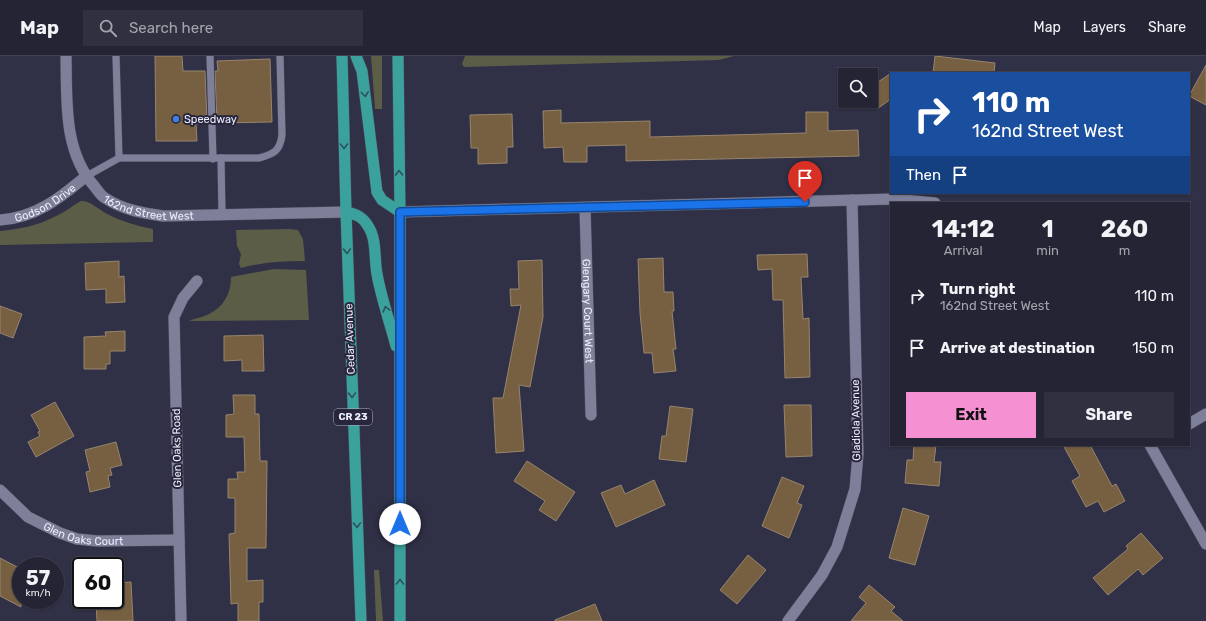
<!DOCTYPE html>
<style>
:root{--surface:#242434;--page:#303040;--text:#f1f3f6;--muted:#a3a4ac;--line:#41414f;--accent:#f591d2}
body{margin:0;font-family:Rubik,sans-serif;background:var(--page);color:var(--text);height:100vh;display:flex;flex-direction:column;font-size:15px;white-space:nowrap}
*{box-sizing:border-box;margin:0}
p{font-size:13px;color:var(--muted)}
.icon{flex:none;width:22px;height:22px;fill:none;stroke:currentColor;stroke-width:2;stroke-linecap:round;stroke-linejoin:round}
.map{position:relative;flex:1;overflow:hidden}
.side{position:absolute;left:890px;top:146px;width:300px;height:244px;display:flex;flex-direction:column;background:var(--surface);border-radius:0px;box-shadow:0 1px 3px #0004,0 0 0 1px var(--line)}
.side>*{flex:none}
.hud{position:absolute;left:890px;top:16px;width:300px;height:122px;border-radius:0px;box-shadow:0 1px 3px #0004,0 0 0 1px var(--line);background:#1a4fa0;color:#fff;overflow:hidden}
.fabs{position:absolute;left:838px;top:12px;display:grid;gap:8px}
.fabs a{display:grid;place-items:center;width:40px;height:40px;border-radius:0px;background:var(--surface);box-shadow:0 1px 3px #0004,0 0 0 1px var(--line);font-size:20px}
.speed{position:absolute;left:12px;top:501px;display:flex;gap:8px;font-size:20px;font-weight:700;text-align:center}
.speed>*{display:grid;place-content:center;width:52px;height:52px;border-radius:50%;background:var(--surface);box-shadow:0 1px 3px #0004,0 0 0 1px var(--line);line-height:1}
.speed small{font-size:10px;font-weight:400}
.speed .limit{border:2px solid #111;border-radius:6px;background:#fff;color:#111}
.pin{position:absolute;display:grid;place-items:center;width:34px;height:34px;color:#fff;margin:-41px -17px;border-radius:50% 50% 50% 0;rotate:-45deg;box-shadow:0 0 4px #0007}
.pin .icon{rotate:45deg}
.me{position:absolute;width:44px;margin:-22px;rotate:0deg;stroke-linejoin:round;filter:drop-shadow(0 0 3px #0008)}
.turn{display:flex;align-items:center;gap:14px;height:84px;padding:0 16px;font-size:18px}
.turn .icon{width:52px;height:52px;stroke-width:2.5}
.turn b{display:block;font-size:28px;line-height:34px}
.then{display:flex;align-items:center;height:38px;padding:0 16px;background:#0003;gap:8px;font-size:15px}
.eta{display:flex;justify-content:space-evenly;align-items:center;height:68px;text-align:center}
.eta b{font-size:24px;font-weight:700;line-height:28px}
.primary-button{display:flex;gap:8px;margin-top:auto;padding:8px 16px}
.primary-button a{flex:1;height:46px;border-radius:0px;background:var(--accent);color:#111;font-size:16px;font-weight:700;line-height:46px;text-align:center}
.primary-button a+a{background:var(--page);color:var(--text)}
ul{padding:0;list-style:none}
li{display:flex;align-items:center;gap:12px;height:52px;padding:0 16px}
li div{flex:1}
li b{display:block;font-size:15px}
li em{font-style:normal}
header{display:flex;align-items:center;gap:24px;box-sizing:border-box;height:56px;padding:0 20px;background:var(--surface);border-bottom:1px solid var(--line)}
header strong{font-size:19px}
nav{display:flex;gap:22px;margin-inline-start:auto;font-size:14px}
.search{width:280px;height:36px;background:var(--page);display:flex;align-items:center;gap:10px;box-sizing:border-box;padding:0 14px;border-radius:0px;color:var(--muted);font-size:15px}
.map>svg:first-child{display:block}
</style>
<header>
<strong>Map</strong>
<div class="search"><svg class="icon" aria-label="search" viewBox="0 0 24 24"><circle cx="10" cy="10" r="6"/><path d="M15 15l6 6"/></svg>Search here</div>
<nav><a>Map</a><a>Layers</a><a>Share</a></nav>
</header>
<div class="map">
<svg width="1206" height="565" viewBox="0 0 1206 565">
<rect width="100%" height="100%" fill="#303046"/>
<!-- green -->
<g fill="#5c5d46">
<polygon points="371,0 382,0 382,53 375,53"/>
<polygon points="465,0 734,0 719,4 464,11 462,8"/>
<path d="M81 145C91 145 98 153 107 158 121 165 137 170 153 173V186L0 189V175C19 173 37 170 54 161 64 157 72 150 81 145Z"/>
<path d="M289 173 298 174 303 183 305 205C283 205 262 206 241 212L239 208 241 198 237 190 236 174Z"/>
<path d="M274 213 306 214 309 264 189 265C195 262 201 262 207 259 223 252 231 238 231 221Z"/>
<polygon points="374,514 379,514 383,565 376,565"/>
</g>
<!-- building -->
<g fill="#766041" stroke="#96856e">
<polygon points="155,0 182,0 183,15 205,15 207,67 196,68 197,85 156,85"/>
<polygon points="935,0 995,7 994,17 933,17"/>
<polygon points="270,3 272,66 217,67 215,15 218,15 217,5"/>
<polygon points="1206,9 1206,49 1189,40"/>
<polygon points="891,17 891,43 877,53 871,44 871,31"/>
<polygon points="561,54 561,67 650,65 650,81 806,77 806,56 828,56 828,75 858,74 859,100 626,105 626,89 587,90 587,106 564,106 563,91 544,92 543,55"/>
<polygon points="512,58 513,91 507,91 507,107 478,108 478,92 471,92 470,59"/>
<polygon points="807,198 808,221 801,221 803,263 809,262 810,321 785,322 783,244 773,244 772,213 758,214 757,199"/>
<polygon points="663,202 664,236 673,236 674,255 672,255 676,293 673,293 676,315 654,317 652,297 644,297 640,257 638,203"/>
<polygon points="542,204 543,261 530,331 519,329 524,395 496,397 493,342 503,342 521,249 511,250 510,233 519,233 518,205"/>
<polygon points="119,205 119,221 124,220 125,246 106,247 106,233 86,234 85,207"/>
<polygon points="0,250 22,258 13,282 0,277"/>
<polygon points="125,275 125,295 110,295 110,308 106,308 106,313 84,313 84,281 106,280 105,276"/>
<polygon points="263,279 264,315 242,315 242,304 224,305 224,280"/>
<polygon points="233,339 255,339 255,358 259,358 260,405 267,405 266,492 247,492 247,525 263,524 263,546 259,546 259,565 238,565 238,547 231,548 229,478 235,477 235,442 228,442 228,423 238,423 237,416 245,416 244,381 226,381 226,359 234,358"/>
<polygon points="55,346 74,380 36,401 28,386 40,380 38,376 40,375 31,359"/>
<polygon points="784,349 811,349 812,400 786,401"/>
<polygon points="670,350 693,353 686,406 659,403 662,380 666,380"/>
<polygon points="116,386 122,409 110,412 112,419 108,420 110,431 90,436 86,416 90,415 85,394"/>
<polygon points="914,389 936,389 934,406 941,406 939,430 905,427 907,404 913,404"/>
<polygon points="1063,389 1090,389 1112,430 1116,428 1125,445 1104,456 1098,445 1086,451 1072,425 1080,420"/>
<polygon points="527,405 575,436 556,465 539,454 545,445 514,425"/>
<polygon points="782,421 804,430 797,447 802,449 789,482 762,470"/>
<polygon points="654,424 665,449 616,471 601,437 621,429 625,438"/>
<polygon points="903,452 929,460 915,509 889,502"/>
<polygon points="1141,477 1163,502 1143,519 1138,513 1108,539 1093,522 1128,493 1126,490"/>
<polygon points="748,499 766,514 737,548 720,534"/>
<polygon points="0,502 21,513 21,551 0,540"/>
<polygon points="131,526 133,565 97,565 96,546 115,544 115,527"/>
<polygon points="869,529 895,551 891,555 903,565 851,565 866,547 859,541"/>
<polygon points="595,548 602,565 555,565 555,564"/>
</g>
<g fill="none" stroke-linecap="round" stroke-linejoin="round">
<defs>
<g id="service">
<polyline points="210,0 213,103"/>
<path d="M119 102H259C274 98 280 95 282 79L280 0"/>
<polyline points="221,102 222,159"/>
<polyline points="85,121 119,102 116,0"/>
</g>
<g id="minor">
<path id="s1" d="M66 0C67 45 63 95 95 131 98 135 101 140 105 142 123 154 143 157 163 160L346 156"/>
<path id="s2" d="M585 152 591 359"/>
<polyline points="400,156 893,143 935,147"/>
<path id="s3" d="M0 164C35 162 60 142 85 121"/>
<polyline points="1189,368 1206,358"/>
<polyline points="1150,389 1206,488"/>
<path id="s4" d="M0 434 28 461 60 477 77 483 97 485 179 484"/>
<polyline points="181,565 174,261 183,242 197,225"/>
<polyline points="788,565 822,519 837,491 855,433 858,398 852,144"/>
</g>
<g id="primary">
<polyline points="342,0 346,156 361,565"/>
<polyline points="356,0 362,15 377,136 382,144 400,156"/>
<polyline points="398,0 400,156 400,565"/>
<path d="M346 156C356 158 363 161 368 170 377 183 374 203 377 218 381 241 390 267 396 290"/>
</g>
</defs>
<!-- service casing -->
<use href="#service" stroke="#4c4b5e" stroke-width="8"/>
<!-- minor casing -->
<use href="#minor" stroke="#4c4b5e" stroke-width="12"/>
<!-- primary casing -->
<use href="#primary" stroke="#4c4b5e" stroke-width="12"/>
<!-- service -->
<use href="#service" stroke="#7e7f99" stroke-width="7"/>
<!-- minor -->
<use href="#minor" stroke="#7e7f99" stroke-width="11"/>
<!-- primary -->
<use href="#primary" stroke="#3ba19c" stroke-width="11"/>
</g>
<!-- one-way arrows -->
<defs><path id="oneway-chevron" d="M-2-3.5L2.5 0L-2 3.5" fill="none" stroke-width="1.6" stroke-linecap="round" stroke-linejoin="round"/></defs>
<g stroke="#2e515e">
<use href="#oneway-chevron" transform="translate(365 38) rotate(83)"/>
<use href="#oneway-chevron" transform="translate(344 90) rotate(89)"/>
<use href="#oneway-chevron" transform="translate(399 117) rotate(-91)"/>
<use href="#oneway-chevron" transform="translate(347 195) rotate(88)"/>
<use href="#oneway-chevron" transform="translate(386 253) rotate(-105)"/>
<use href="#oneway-chevron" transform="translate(352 339) rotate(88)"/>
<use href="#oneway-chevron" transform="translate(357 469) rotate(88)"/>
<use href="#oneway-chevron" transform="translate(400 526) rotate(-90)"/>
</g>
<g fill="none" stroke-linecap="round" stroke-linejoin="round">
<defs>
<polyline id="route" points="400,468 400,156 805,146"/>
</defs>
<!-- route casing -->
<use href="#route" stroke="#114b97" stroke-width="10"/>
<!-- route -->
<use href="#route" stroke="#1a73e8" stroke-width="7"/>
</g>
<!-- markers -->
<circle fill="#3f7fe0" stroke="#27263c" stroke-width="1.5" cx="176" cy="63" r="4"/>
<g text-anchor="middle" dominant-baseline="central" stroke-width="4" stroke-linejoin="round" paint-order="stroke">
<!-- shield labels -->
<rect fill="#27263c" stroke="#b2b2c3" stroke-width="1" x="334" y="353" width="38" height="16" rx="3"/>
<g font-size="10" font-weight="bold" fill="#eeeefd">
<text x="353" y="361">CR 23</text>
</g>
<!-- poi labels -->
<g font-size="11" fill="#eeeefd" stroke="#27263c" text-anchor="start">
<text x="184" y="63">Speedway</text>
</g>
<!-- street labels -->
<g font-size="11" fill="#eeeefd" stroke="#27263c">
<text stroke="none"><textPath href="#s3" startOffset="49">Godson Drive</textPath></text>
<text stroke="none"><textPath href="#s1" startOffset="198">162nd Street West</textPath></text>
<text stroke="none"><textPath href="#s2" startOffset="103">Glengary Court West</textPath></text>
<text transform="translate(350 283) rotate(-92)">Cedar Avenue</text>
<text transform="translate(856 364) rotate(-91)">Gladiola Avenue</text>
<text transform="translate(177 392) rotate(-91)">Glen Oaks Road</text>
<text stroke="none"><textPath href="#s4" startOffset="98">Glen Oaks Court</textPath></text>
</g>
</g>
</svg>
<div class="fabs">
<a><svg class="icon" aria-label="search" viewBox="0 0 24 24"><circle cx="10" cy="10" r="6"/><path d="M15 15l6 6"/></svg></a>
</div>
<div class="speed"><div>57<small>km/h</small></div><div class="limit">60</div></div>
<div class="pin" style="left:805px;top:146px;background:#d93025"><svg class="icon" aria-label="arrive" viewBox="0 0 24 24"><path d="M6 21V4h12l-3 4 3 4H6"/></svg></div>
<svg class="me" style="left:400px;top:468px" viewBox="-20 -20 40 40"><circle r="19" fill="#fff"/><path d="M0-13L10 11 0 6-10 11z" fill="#1a73e8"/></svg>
<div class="hud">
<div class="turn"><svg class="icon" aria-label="right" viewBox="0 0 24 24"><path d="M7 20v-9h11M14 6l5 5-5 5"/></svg><div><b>110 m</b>162nd Street West</div></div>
<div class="then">Then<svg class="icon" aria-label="arrive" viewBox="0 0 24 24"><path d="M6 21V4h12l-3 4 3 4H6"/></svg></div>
</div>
<section class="side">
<div class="eta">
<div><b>14:12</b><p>Arrival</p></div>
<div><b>1</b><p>min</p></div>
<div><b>260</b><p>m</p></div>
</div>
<ul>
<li><svg class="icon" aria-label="right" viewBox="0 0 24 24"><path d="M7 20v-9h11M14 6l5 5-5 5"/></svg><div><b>Turn right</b><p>162nd Street West</p></div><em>110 m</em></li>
<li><svg class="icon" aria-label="arrive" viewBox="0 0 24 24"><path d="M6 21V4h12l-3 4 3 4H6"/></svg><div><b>Arrive at destination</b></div><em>150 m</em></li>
</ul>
<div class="primary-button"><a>Exit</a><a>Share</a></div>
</section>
</div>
